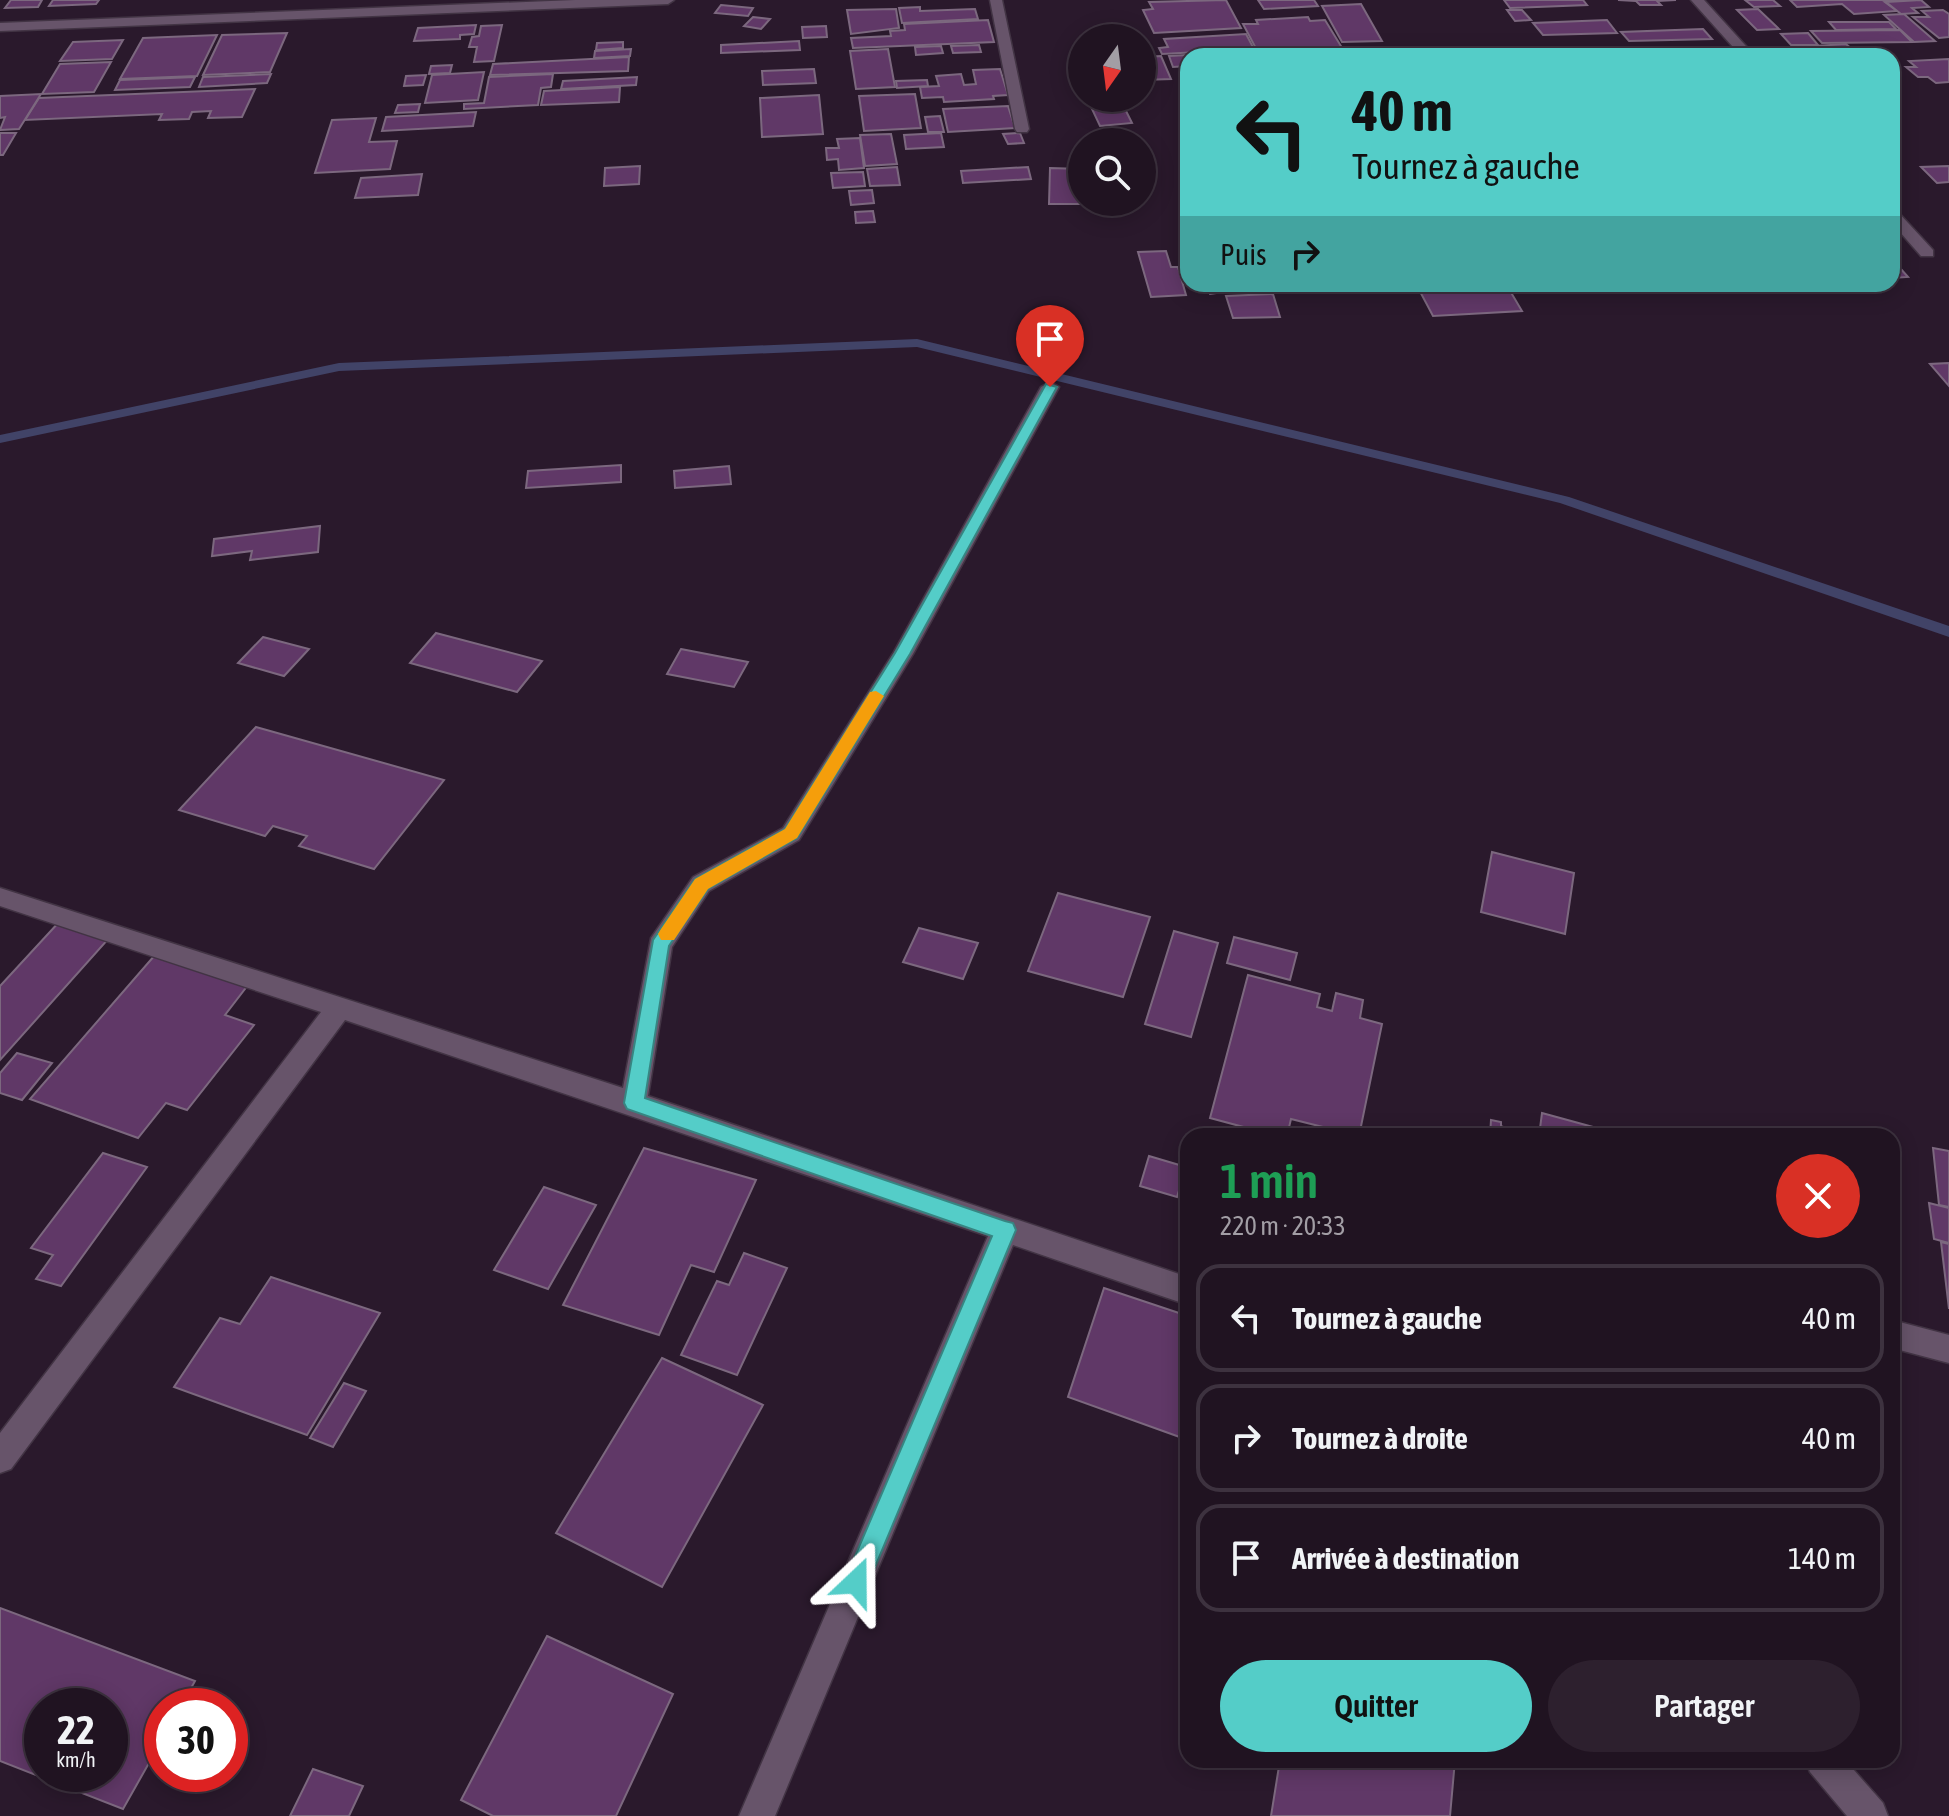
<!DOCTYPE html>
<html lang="fr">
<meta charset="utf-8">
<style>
:root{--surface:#201321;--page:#2d202e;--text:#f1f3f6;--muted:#a29ea5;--line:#3d323f;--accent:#54cdc8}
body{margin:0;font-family:"Asap Condensed",sans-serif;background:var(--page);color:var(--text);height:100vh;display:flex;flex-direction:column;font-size:30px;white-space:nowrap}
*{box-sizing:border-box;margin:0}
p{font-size:26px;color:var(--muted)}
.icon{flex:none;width:44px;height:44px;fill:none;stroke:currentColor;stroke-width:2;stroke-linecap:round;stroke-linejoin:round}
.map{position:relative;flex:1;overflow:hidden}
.side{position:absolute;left:1180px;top:1128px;width:720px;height:640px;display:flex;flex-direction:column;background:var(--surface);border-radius:24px;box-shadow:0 4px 20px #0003,0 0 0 2px var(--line)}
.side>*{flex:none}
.hud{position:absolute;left:1180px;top:48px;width:720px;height:244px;border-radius:24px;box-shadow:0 4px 20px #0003,0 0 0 2px var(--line);background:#54cdc8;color:#111;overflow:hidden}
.needle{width:52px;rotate:194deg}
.controls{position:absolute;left:1068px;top:24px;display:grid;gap:16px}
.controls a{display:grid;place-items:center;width:88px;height:88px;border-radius:50%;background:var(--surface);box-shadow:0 4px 20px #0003,0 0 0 2px var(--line);font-size:40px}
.speed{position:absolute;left:24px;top:1688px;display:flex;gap:16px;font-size:40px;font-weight:700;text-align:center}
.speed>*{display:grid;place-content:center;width:104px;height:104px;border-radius:50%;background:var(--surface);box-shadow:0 4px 20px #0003,0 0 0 2px var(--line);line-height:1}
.speed small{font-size:20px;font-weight:400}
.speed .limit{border:12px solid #d22;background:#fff;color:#111}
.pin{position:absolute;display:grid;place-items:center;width:68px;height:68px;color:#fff;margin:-82px -34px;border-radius:50% 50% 50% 0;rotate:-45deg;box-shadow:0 0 8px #0007}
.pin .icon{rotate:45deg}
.me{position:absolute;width:88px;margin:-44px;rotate:23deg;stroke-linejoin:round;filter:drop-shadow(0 0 6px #0008)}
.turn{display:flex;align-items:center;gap:28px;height:168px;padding:0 40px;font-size:36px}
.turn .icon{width:104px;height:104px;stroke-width:2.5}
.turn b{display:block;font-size:56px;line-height:68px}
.then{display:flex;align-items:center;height:76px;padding:0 40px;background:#0003;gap:16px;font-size:30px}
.round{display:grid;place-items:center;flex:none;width:84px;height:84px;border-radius:42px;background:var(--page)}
.summary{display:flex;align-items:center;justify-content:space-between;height:136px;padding:0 40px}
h1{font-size:48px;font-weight:600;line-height:60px;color:#1e9e55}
.action{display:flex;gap:16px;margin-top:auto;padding:16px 40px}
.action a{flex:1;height:92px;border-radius:48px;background:var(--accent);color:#111;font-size:32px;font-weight:600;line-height:92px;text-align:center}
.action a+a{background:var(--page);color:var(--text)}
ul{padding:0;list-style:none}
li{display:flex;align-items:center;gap:24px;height:108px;margin:0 16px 12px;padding:0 24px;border:4px solid var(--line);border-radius:24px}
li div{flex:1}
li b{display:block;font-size:30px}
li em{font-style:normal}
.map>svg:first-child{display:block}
</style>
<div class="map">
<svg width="1949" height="1816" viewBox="0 0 1949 1816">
<rect width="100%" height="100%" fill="#2a192c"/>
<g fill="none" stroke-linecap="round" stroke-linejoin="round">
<!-- stream -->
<polygon fill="#414367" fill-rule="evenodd" points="917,339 1569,497 1949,626 1949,637 1560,503 917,347 339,371 0,443 0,435 339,363"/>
</g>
<!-- building -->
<g fill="#603867" stroke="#7c687f" stroke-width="2" fill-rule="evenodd">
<polygon points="11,0 42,0 38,7 5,8"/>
<polygon points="53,0 99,0 96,4 49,6"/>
<polygon points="1226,0 1241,28 1154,33 1143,10 1153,9 1149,2"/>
<polygon points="1258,0 1314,0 1318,6 1264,9"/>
<polygon points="1504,0 1583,0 1587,5 1510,8"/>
<polygon points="1618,0 1676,0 1657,1 1661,5 1640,5 1636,1"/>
<polygon points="1745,0 1773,0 1780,6 1754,7"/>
<polygon points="1790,0 1906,0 1907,1 1885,2 1897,11 1854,14 1842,4 1797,7"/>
<polygon points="1921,0 1929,7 1912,8 1918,13 1901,14 1886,2"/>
<polygon points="1361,4 1382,41 1342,42 1322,6"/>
<polygon points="721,5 753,8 748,16 715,13"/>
<polygon points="920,7 920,11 975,9 978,19 902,23 899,8"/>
<polygon points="896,9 899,28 851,34 847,10"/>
<polygon points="1758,9 1779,29 1757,30 1737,10"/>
<polygon points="1507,10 1522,10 1531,20 1515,21"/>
<polygon points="1943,10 1949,14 1949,37 1939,38 1913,17 1929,17 1922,11"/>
<polygon points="1904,14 1935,41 1914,42 1884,15"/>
<polygon points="753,17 770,19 761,29 744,26"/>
<polygon points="1308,17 1310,21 1325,20 1347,56 1260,56 1243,24 1258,24 1256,20"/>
<polygon points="988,20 994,42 853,48 851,38 891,36 890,31 905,30 904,24"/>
<polygon points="1607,20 1617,33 1543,35 1533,23"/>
<polygon points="1829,22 1889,22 1896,29 1836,30"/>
<polygon points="476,25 474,34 460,35 460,39 414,41 418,28"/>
<polygon points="502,25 494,61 474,62 477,47 469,47 472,37 479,36 481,26"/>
<polygon points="826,26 827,37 803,38 802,27"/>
<polygon points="1703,29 1712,39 1629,41 1621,32"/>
<polygon points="1900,30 1912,42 1822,43 1811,31"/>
<polygon points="287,33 270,72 203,75 222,35"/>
<polygon points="1808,33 1818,45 1791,45 1781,34"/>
<polygon points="1246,34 1254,49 1162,54 1159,48 1168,47 1164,39"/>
<polygon points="217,35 197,76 120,79 143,38"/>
<polygon points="123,40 112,59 60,61 73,42"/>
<polygon points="799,41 800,50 721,53 721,45"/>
<polygon points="623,42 623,48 596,50 597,43"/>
<polygon points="1846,44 1860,56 1808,56 1797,47"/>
<polygon points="979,45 981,52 953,53 951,46"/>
<polygon points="941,46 943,53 916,55 915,47"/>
<polygon points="631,49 630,56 594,58 595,51"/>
<polygon points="888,49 895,87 856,89 850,51"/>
<polygon points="1246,52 1248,56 1188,56 1188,66 1173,67 1169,56"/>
<polygon points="1161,56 1171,79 1142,80 1142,57"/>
<polygon points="629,57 628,71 490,75 493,64"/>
<polygon points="1949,59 1949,82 1936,83 1928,77 1918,77 1906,67 1916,67 1909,61"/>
<polygon points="111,62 94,92 42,94 60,64"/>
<polygon points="452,65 450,73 429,74 431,66"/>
<polygon points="814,69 816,83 763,85 762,71"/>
<polygon points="1000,69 1008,95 993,96 994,99 944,102 943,97 922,98 920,87 939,86 936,76 961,74 964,85 976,84 973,70"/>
<polygon points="484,72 478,100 425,103 432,75"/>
<polygon points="271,74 267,83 199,87 203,77"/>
<polygon points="553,74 551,87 541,88 538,105 464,109 464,104 484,103 489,77"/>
<polygon points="426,75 423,85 404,86 406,76"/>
<polygon points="195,77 190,87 115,90 120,80"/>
<polygon points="637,77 636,85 561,89 563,81"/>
<polygon points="927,80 928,86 897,88 896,81"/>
<polygon points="620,87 619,102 541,105 544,91"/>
<polygon points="255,89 242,117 208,118 211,111 192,112 189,119 159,120 162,114 25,120 39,98"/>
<polygon points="41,94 19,129 0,130 5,117 0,118 0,96"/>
<polygon points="915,94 921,128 864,131 859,96"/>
<polygon points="819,95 823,134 762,137 760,98"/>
<polygon points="420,104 418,112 395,113 398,105"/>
<polygon points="1008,106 1015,128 948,132 943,109"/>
<polygon points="1124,107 1132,123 1100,126 1092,109"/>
<polygon points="476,112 473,126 382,131 386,117"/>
<polygon points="940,116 944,132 928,132 925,117"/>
<polygon points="376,118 369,142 397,141 390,169 315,173 332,120"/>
<polygon points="0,133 16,133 3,155 0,155"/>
<polygon points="941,133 944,147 906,149 904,135"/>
<polygon points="1020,133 1024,143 1008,144 1003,134"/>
<polygon points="891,134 897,164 865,166 860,135"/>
<polygon points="860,138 864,168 839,170 838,159 827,160 826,148 839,148 837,139"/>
<polygon points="640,166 639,184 604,186 605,168"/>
<polygon points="1949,166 1949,182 1937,183 1921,167"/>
<polygon points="897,167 900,185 870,186 867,169"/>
<polygon points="1028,167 1031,179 963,183 961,171"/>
<polygon points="1050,168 1082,169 1085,204 1049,204"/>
<polygon points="863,172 865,186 833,188 831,173"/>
<polygon points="422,174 418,195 355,198 361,178"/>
<polygon points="872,190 874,203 851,205 849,191"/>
<polygon points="873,211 875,222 856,223 855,212"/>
<polygon points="1166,251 1171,267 1178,267 1186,295 1151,297 1138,252"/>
<polygon points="1892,259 1908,277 1892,278"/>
<polygon points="1204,284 1226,284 1231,291 1210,294"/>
<polygon points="1416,284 1506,284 1522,311 1433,316"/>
<polygon points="1273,294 1280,317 1233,318 1226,296"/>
<polygon points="1949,363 1949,386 1930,364"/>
<polygon points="621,465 621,482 526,488 528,471"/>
<polygon points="729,466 731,484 675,488 674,471"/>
<polygon points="320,526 318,552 250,560 252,551 212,556 214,539"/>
<polygon points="436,633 542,661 517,692 410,663"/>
<polygon points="263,637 309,649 284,676 238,663"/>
<polygon points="681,649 748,662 734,687 667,674"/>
<polygon points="256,727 444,780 374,869 299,846 307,836 273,826 265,836 179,810"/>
<polygon points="1492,852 1574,873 1565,934 1481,912"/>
<polygon points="1058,893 1150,917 1123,997 1028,971"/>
<polygon points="60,921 110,937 0,1060 0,986"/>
<polygon points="919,928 978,943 963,979 903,962"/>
<polygon points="1174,931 1218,943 1191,1037 1145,1024"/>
<polygon points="1234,937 1297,953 1290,980 1227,963"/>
<polygon points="155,955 248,985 225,1015 254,1025 187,1110 166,1103 138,1138 30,1099"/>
<polygon points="1248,975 1320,994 1317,1007 1332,1011 1336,993 1363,1000 1360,1018 1382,1024 1359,1136 1291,1119 1287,1136 1277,1136 1210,1118"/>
<polygon points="17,1053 52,1063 22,1100 0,1093 0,1073"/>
<polygon points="1542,1113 1626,1136 1539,1136"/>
<polygon points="1491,1120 1501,1122 1501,1126 1522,1136 1490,1136"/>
<polygon points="644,1148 756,1180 714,1272 691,1265 659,1335 563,1305"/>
<polygon points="1933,1148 1949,1151 1949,1207 1939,1205"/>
<polygon points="103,1153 147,1167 61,1286 36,1279 53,1255 31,1248"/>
<polygon points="1149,1156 1186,1167 1177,1197 1140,1186"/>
<polygon points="544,1187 596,1205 548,1289 494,1270"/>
<polygon points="1929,1203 1949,1208 1949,1243 1934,1239"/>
<polygon points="1941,1242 1949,1244 1949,1309"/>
<polygon points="744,1253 787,1268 737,1375 681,1355 717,1281 729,1285"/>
<polygon points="271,1277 380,1313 307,1435 174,1387 220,1318 240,1324"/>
<polygon points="1104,1288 1188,1316 1188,1440 1068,1397"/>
<polygon points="662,1358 763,1405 662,1587 556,1533"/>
<polygon points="344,1383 366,1391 333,1447 310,1438"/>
<path d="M0 1608 195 1681 181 1706H162V1740L123 1809 0 1761ZM42 1706H110V1774H42Z"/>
<polygon points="547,1636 673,1694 616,1816 493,1816 461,1800"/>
<polygon points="1280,1760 1455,1760 1450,1816 1271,1816"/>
<polygon points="313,1769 363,1786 349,1816 290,1816"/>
</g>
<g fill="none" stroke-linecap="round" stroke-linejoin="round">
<defs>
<g id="street">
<polygon points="575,0 674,0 668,4 0,31 0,23"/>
<polygon points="990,0 1002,0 1029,129 1027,132 1017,132 1015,129"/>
<polygon points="1691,0 1704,0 1755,56 1741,56"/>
<polygon points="1892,209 1897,211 1933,250 1933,256 1921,256 1892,223"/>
<polygon points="1050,382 1059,387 913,654 799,840 709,891 672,947 648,1096 1188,1277 1188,1305 1013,1245 775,1816 739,1816 988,1236 345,1020 11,1469 0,1473 0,1433 321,1012 0,906 0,888 623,1088 651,938 693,877 783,828 894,652 1041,387"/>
<polygon points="1892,1320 1949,1335 1949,1363 1892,1348"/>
<polygon points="1805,1760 1845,1760 1883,1803 1888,1816 1847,1816 1810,1772"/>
</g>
</defs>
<!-- street casing -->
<use href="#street" stroke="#423444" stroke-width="3"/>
<!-- street -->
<use href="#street" fill="#67546a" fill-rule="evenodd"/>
</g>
<!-- route -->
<polygon fill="#54cdc8" stroke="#378582" stroke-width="2" points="1046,384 1057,387 910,654 797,838 708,889 669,946 645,1098 1005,1221 1013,1223 1016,1230 865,1591 856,1594 848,1591 844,1582 992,1236 627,1109 624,1103 653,940 695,879 785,829 895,653"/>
<!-- slow -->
<polygon fill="#f59e0b" points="876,691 884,696 797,838 708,889 674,940 661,940 658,934 661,929 695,879 785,829 870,692"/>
</svg>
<div class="controls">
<a><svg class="needle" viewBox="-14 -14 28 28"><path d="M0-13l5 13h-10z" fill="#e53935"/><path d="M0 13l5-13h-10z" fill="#a29ea5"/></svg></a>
<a><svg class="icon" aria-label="search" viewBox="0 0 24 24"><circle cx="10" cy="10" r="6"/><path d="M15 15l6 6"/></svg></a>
</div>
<div class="speed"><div>22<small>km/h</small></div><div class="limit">30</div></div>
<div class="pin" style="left:1050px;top:387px;background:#d93025"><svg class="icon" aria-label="arrive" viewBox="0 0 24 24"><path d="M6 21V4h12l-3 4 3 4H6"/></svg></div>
<svg class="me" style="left:856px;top:1582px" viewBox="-20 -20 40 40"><path d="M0-17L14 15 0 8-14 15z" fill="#54cdc8" stroke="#fff" stroke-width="4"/></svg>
<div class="hud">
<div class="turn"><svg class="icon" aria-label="left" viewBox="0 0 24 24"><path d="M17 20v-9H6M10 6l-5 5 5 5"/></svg><div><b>40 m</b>Tournez à gauche</div></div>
<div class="then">Puis<svg class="icon" aria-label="right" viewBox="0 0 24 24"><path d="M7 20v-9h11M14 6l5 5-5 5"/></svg></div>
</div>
<section class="side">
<div class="summary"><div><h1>1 min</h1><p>220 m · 20:33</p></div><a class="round" style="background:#d93025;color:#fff"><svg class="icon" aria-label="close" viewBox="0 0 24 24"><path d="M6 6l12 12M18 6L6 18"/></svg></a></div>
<ul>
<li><svg class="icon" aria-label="left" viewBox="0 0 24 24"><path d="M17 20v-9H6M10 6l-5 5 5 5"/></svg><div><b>Tournez à gauche</b></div><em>40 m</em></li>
<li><svg class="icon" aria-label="right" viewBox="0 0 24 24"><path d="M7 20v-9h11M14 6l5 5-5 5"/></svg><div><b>Tournez à droite</b></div><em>40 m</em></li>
<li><svg class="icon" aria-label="arrive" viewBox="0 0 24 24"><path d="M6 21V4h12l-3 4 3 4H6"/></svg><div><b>Arrivée à destination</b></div><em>140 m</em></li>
</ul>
<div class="action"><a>Quitter</a><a>Partager</a></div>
</section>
</div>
